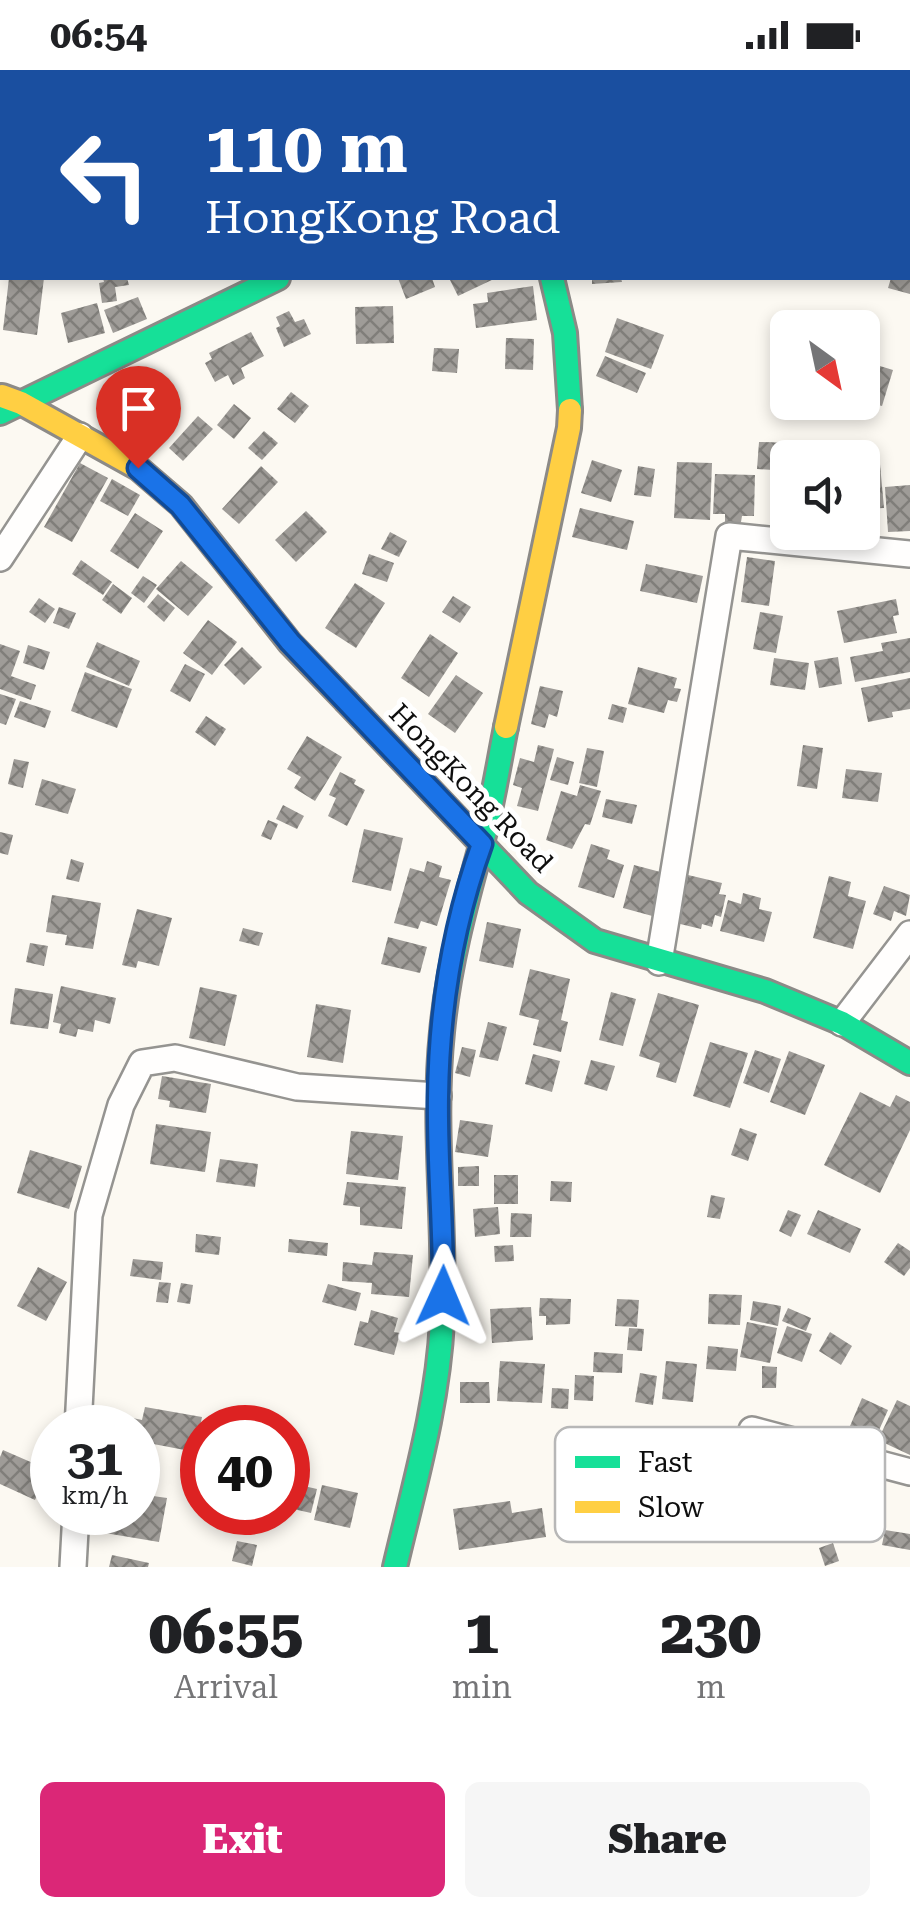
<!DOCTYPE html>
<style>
:root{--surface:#fff;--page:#f6f6f6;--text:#202124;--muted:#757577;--accent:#db2777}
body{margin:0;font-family:"Roboto Serif",serif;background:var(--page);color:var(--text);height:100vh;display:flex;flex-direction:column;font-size:38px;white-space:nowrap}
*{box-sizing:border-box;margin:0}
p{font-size:32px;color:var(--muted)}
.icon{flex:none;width:55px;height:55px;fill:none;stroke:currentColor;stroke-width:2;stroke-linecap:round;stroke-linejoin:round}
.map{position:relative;height:1497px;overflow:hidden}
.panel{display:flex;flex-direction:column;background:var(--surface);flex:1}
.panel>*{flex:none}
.banner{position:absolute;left:0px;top:0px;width:910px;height:210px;box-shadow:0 5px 15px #0003;background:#1a4fa0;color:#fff;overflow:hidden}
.needle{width:65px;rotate:147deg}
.tools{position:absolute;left:770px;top:240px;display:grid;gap:20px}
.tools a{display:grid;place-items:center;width:110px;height:110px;border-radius:15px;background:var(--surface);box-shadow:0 5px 15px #0003;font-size:50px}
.speed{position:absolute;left:30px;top:1335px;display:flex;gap:20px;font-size:50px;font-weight:700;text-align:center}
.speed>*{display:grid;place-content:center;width:130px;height:130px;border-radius:50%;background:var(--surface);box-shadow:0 5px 15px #0003;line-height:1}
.speed small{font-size:25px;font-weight:400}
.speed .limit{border:15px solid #d22;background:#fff;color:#111}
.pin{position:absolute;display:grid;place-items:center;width:85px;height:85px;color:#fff;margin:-102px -42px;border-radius:50% 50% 50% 0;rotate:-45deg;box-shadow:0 0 10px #0007}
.pin .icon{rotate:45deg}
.me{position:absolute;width:110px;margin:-55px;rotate:1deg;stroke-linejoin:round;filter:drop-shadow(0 0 8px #0008)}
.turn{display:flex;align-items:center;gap:35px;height:210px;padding:0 40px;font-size:45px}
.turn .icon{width:130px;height:130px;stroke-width:2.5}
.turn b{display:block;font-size:70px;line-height:85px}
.eta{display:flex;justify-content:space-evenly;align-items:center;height:170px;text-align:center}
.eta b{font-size:60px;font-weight:800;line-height:70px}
.button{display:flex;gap:20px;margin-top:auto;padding:20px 40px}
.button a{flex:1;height:115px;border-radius:15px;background:var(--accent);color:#fff;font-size:40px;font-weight:800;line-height:115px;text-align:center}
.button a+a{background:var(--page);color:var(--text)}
.status{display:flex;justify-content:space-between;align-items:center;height:70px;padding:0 50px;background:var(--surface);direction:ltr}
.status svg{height:28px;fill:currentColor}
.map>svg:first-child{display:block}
</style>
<div class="status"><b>06:54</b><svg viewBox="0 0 49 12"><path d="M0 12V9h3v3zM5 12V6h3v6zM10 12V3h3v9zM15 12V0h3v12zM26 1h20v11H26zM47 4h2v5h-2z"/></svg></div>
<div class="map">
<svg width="910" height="1497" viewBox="0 0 910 1497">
<defs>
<pattern id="building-cross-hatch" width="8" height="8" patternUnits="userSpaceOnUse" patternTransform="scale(2.5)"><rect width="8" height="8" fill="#9f9c98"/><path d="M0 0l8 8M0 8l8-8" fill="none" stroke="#807e7a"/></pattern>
</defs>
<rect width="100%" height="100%" fill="#fcf9f2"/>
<!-- building -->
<g fill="url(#building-cross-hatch)">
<polygon points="9,208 44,208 37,265 3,260"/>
<polygon points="103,208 127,208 129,215 115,217 117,231 102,233 99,213 104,212"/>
<polygon points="398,208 432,208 435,217 406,229"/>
<polygon points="449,208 496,208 458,226"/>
<polygon points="592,208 621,208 622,212 592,214"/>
<polygon points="891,208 910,208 910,224 888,218"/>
<polygon points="533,216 537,250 476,258 473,234 488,232 487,223"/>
<polygon points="138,227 147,249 113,263 104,240"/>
<polygon points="97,233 105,263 68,273 61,243"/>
<polygon points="393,236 394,273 356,274 355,237"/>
<polygon points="289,241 295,252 304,249 311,264 284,277 276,258 280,256 276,247"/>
<polygon points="617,248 664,265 651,299 605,282"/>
<polygon points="251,262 264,286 241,298 245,308 233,315 228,305 215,312 205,293 212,289 209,283"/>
<polygon points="506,268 534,269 533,300 505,299"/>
<polygon points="434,278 459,279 457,303 432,301"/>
<polygon points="605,286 646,303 637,323 596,306"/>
<polygon points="870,293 893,300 882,336 862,331"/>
<polygon points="143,297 157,312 120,345 106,330"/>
<polygon points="163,314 179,327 147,365 131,352"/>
<polygon points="291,322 309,336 295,353 277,339"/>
<polygon points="234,334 251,348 234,369 217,355"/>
<polygon points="198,346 213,359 183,391 169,378"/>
<polygon points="264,361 278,373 262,390 248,378"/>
<polygon points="759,372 800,373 799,388 788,388 788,401 757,399"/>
<polygon points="592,390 622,400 611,432 581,423"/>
<polygon points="677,392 712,393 710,450 674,448"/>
<polygon points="80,393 108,408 72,472 44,457"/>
<polygon points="880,394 884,438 862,439 862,395"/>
<polygon points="261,396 278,412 239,454 222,439"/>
<polygon points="638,396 655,399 651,427 634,425"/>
<polygon points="715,404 755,405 754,446 742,446 741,452 725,452 725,444 713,444"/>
<polygon points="112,409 140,425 128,446 100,431"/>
<polygon points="910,415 910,461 888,462 885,417"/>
<polygon points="580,438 634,451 627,480 572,467"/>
<polygon points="306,441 327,462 296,492 275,470"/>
<polygon points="135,443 163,461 138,499 110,481"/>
<polygon points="390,462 407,471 399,487 381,479"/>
<polygon points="369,484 394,493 387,512 362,504"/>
<polygon points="747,487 775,491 769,536 741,532"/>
<polygon points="81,490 112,512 103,525 72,504"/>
<polygon points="181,491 213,517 188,546 156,519"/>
<polygon points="646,494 703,506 697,533 640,521"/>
<polygon points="143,506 157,515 144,533 131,523"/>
<polygon points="355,513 385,533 356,578 325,558"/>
<polygon points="113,514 132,528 121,544 102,530"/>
<polygon points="158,524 175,538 164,552 147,537"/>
<polygon points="453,526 471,537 460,553 442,542"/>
<polygon points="39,528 55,539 45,553 29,542"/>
<polygon points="896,529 899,545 893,546 897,563 844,573 837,541"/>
<polygon points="59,537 76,543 69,559 53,553"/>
<polygon points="760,542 783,546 776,583 753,579"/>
<polygon points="208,550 237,572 212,605 183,583"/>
<polygon points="430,564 458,583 429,627 401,608"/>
<polygon points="910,568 910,602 855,612 850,587 883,581 881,573"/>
<polygon points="97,572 140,591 129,616 86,597"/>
<polygon points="0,574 20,581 11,606 36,615 31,630 0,619"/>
<polygon points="28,575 50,582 44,600 23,593"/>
<polygon points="242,577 262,597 244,615 224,595"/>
<polygon points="838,587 842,614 819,618 814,591"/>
<polygon points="774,588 809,593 805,620 770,615"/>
<polygon points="185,594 205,604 190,632 170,621"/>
<polygon points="638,597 677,608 674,618 681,619 677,632 668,630 664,643 628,634"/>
<polygon points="85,602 132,619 117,658 71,641"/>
<polygon points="456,605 483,623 455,663 428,644"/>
<polygon points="910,608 910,639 892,642 893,647 868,652 861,618"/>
<polygon points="540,616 563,621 557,647 549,644 545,658 531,654"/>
<polygon points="0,624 16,629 6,655 0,653"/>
<polygon points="20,631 51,641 45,658 14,647"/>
<polygon points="612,634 627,638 623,653 608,649"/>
<polygon points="206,646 226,659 215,676 195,662"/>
<polygon points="307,666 342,687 315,731 294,718 301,707 287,699"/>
<polygon points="538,675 554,679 538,741 517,736 522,718 513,715 520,688 534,692"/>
<polygon points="803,675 823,678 817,719 797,716"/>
<polygon points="587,678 604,681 597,717 579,713"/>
<polygon points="557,687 574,692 568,715 550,710"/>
<polygon points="14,689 29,692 23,718 8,714"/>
<polygon points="846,699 882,703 878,732 842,728"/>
<polygon points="340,702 356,710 354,714 365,720 347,756 328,746 336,728 329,725"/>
<polygon points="42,709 76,719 68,744 35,735"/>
<polygon points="580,715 601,721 590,755 585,754 572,779 546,770 561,721 577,726"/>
<polygon points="606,729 637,735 632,754 602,747"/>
<polygon points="283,735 304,746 297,759 276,749"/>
<polygon points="268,750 278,754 271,770 261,766"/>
<polygon points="364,759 403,768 391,821 352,812"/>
<polygon points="0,762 13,765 8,785 0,783"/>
<polygon points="591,774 610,780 607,789 624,795 614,828 578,817"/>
<polygon points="71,789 84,793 79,812 66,809"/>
<polygon points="427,791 442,796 439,807 451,810 437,856 421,851 418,859 394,853 410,798 424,802"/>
<polygon points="634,795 668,804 656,847 623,838"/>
<polygon points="688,805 722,813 719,824 726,825 721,847 715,845 712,857 702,854 701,859 676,853"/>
<polygon points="829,806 851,812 848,826 866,831 853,879 813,868"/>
<polygon points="884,816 910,825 906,846 894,841 891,851 873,844"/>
<polygon points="743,823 761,828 759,839 772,842 764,872 720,861 728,830 741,834"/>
<polygon points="52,825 101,833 93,879 65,875 67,865 46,862"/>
<polygon points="137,839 172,848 159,896 138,891 136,898 122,895"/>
<polygon points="487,852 521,859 513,898 479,891"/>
<polygon points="243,858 263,863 259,876 239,871"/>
<polygon points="388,867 427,877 420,903 381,894"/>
<polygon points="30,873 48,876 44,896 26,892"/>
<polygon points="530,899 570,909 561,950 568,952 561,982 533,975 539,950 519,945"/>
<polygon points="61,916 116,928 110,954 95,950 93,962 78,959 76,967 59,963 61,954 53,952"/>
<polygon points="200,917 237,925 225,976 189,968"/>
<polygon points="15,918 53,924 48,959 10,954"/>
<polygon points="611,922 636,929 623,976 599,970"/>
<polygon points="658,923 699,935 676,1013 656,1007 660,993 639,986"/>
<polygon points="316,934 351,940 343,993 307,987"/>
<polygon points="488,952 507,957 498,991 479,987"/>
<polygon points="710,972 748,983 730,1038 693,1026"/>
<polygon points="462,977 476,980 470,1007 455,1003"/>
<polygon points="755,980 781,989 769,1023 743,1013"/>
<polygon points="789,981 825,995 805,1045 770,1032"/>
<polygon points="533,984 560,991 552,1022 525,1014"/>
<polygon points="591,990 615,996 607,1021 584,1014"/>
<polygon points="162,1006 211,1014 206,1043 169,1037 170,1031 158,1029"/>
<polygon points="860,1022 890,1037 896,1025 910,1032 910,1060 880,1123 824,1095"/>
<polygon points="460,1050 493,1055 488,1087 455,1082"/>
<polygon points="156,1054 211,1062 205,1102 150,1094"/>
<polygon points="740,1058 757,1064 748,1091 731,1085"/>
<polygon points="351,1061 403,1066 398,1110 346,1104"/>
<polygon points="30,1080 82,1096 69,1139 17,1123"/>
<polygon points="220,1089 258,1094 255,1117 216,1112"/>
<polygon points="479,1096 479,1116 458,1116 458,1097"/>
<rect x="494" y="1105" width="24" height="29"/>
<polygon points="551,1111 572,1112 571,1132 550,1131"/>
<polygon points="347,1112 406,1117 402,1159 360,1155 360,1137 343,1135"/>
<polygon points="711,1125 725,1128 720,1149 707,1147"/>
<polygon points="498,1137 500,1164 475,1167 473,1139"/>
<polygon points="788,1140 801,1145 791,1167 779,1161"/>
<polygon points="818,1140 861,1159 850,1183 807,1164"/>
<polygon points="511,1143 532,1144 531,1167 510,1167"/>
<polygon points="196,1164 221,1167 219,1185 195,1182"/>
<polygon points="289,1169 328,1173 327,1186 288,1182"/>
<polygon points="898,1173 910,1181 910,1198 904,1206 884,1192"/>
<polygon points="513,1175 514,1191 495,1192 494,1176"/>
<polygon points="374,1182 413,1185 409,1227 371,1224 372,1213 342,1211 343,1192 372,1195"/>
<polygon points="133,1189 163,1192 161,1210 130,1206"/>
<polygon points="38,1197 67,1212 46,1251 17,1236"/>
<polygon points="159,1212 171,1213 168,1233 156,1232"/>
<polygon points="181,1213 193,1215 190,1234 177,1232"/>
<polygon points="328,1214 361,1223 356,1241 322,1232"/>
<polygon points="709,1224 742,1225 740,1255 708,1254"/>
<polygon points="540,1228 571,1229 570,1254 546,1255 546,1246 539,1246"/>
<polygon points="617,1229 639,1230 637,1257 615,1256"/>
<polygon points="753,1231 781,1236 778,1256 750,1250"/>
<polygon points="531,1237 533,1270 492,1273 490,1239"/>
<polygon points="788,1238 811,1248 806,1261 782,1251"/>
<polygon points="371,1240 398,1248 394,1262 400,1263 394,1285 354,1275 360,1251 368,1253"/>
<polygon points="747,1252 777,1258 770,1293 740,1287"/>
<polygon points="787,1256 812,1264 802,1292 777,1283"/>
<polygon points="629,1258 644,1259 642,1281 627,1280"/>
<polygon points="830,1262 852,1276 841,1295 819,1281"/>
<polygon points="708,1276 738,1279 736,1301 706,1299"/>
<polygon points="594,1282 623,1284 622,1303 593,1302"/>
<polygon points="500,1291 545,1294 542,1333 497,1331"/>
<polygon points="666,1291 697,1294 693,1332 662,1329"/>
<polygon points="762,1296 777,1297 776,1318 762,1318"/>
<polygon points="640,1303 657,1306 653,1335 635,1332"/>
<polygon points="575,1305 594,1306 593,1331 574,1330"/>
<polygon points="460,1312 489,1312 490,1333 460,1333"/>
<polygon points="552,1318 569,1319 568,1339 551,1338"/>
<polygon points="862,1328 888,1340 876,1367 850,1356"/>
<polygon points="897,1330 910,1336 910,1385 878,1370"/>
<polygon points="145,1337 202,1347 195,1382 143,1372 144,1365 138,1363 138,1358 126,1358 128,1347 142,1350"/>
<polygon points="3,1380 49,1400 35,1430 0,1414 0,1387"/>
<polygon points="295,1414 317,1419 311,1443 289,1438"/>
<polygon points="322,1415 358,1423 350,1458 314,1450"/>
<polygon points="139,1424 167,1428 159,1472 105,1463 109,1442 138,1442"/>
<polygon points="510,1431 512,1443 542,1438 546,1467 459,1480 453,1439"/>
<polygon points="885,1460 910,1464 910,1480 882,1475"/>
<polygon points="237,1471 257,1475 252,1496 232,1491"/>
<polygon points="833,1473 839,1491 825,1496 819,1478"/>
<polygon points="112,1485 149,1493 148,1497 109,1497"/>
</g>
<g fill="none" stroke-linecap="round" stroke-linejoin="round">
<defs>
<g id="street">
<polyline points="264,0 264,2"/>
<polyline points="908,92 910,93"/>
<polyline points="0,488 80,366"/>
<polyline points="659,892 729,466 910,484"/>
<polyline points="842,953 910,864"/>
<polyline points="78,1358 89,1145 121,1035 142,993 175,988 297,1017 438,1026"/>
<polyline points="752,1360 910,1402"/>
<polyline points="73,1497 76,1442"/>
</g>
<g id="fast">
<polyline points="714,2 719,0"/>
<polyline points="552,208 565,263 570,340"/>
<polyline points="0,343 278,208"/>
<polyline points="346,631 528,823 595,871 765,921 842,953 910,993"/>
<path d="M395 1497C414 1416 438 1335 442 1251 446 1154 432 1058 442 962 448 898 464 838 481 776 492 738 498 697 506 657"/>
</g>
<g id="slow">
<polyline points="2,326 21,333 138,398 181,435 290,573 346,631"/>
<polyline points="506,657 569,358 570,340"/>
</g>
</defs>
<!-- street casing -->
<use href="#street" stroke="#959491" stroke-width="30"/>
<!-- fast casing -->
<use href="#fast" stroke="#8c8a87" stroke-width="28"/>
<!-- slow casing -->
<use href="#slow" stroke="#8c8a87" stroke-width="28"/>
<!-- street -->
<use href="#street" stroke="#fffefd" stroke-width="25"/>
<!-- fast -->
<use href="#fast" stroke="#16e098" stroke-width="22"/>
<!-- slow -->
<use href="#slow" stroke="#ffcf43" stroke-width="22"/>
</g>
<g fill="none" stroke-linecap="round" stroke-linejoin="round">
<defs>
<path id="route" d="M138 398 180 435 290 572 482 774C453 854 439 942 438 1028 437 1094 444 1160 443 1226"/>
</defs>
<!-- route casing -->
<use href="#route" stroke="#114b97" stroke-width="25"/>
<!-- route -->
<use href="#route" stroke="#1a73e8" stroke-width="18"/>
</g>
<g text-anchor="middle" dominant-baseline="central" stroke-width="10" stroke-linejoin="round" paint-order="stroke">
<!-- street labels -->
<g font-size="28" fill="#0e0e0e" stroke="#fff">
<text transform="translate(471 718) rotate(46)">HongKong Road</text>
</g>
</g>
<!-- legend -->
<rect x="555" y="1357" width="330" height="115" rx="15" fill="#fff" stroke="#b7b7b7" stroke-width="2.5"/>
<rect x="575" y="1386" width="45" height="12" fill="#16e098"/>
<rect x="575" y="1431" width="45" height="12" fill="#ffcf43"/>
<g font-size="28" fill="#0e0e0e">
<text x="638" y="1402">Fast</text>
<text x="638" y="1447">Slow</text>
</g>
</svg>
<div class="tools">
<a><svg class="needle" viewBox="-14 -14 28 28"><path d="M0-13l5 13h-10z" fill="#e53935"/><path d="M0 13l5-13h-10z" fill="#757577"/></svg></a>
<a><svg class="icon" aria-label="sound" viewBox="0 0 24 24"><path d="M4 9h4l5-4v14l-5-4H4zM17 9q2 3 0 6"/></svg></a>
</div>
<div class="speed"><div>31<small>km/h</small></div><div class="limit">40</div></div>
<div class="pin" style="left:138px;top:398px;background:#d93025"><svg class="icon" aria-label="arrive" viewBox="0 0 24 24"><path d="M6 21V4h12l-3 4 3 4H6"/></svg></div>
<svg class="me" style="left:443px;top:1226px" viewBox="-20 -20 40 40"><path d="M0-17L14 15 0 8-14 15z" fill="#1a73e8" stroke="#fff" stroke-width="4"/></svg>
<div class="banner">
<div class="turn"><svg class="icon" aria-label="left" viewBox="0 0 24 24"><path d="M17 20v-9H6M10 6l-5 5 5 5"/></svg><div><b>110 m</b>HongKong Road</div></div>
</div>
</div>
<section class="panel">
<div class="eta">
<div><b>06:55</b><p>Arrival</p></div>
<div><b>1</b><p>min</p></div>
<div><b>230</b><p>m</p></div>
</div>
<div class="button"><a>Exit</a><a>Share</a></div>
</section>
